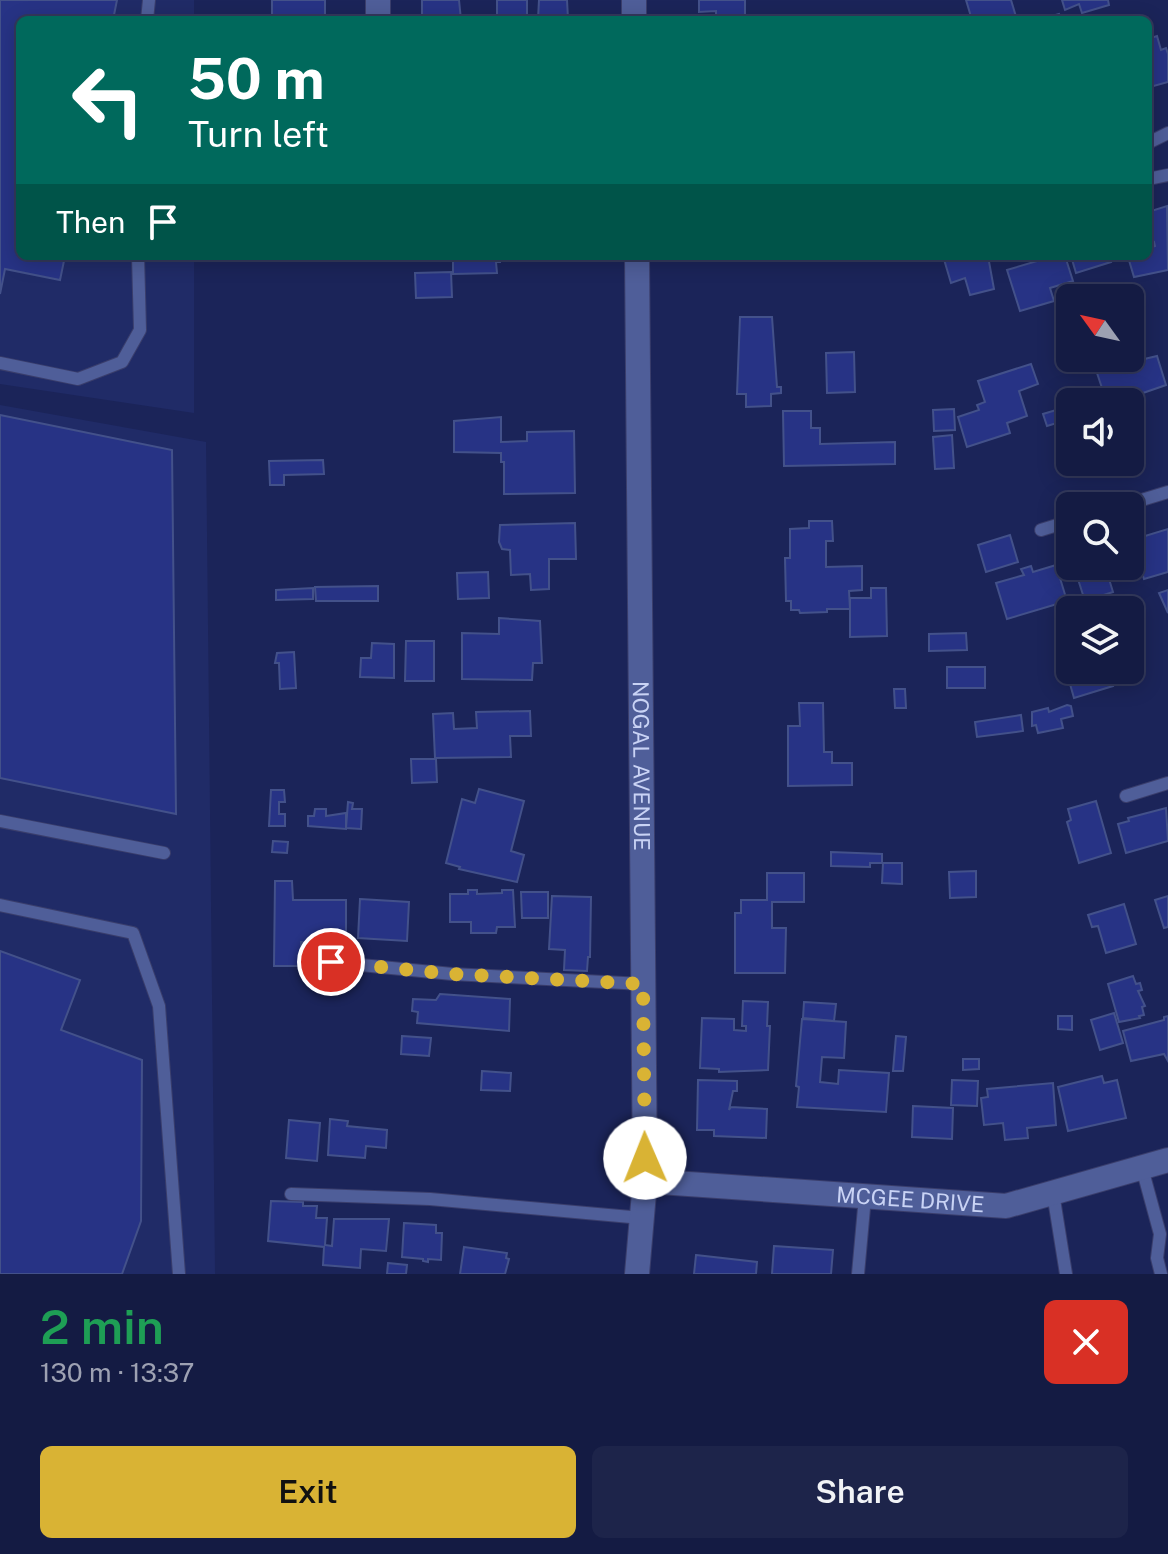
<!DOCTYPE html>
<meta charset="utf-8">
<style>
:root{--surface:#141b43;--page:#1d244a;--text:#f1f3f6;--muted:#9da1b2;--line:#33395c;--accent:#d9b334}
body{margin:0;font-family:"Public Sans",sans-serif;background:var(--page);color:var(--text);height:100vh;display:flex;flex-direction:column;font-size:30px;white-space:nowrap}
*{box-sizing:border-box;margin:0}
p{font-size:26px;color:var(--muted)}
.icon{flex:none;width:44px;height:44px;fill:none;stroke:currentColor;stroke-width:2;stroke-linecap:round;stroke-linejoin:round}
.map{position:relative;height:1274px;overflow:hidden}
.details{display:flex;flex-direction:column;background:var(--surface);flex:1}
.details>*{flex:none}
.banner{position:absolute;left:16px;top:16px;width:1136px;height:244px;border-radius:12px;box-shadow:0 4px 20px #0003,0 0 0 2px var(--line);background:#00695c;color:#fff;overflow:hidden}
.needle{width:52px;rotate:303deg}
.buttons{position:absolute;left:1056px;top:284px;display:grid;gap:16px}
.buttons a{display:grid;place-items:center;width:88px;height:88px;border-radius:12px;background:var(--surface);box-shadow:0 4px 20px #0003,0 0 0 2px var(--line);font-size:40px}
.pin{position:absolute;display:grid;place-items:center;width:68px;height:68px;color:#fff;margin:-34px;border:4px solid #fff;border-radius:50%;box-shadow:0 2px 8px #0007}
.me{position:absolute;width:88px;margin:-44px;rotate:359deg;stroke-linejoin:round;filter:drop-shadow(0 0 6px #0008)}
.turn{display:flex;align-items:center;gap:28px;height:168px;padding:0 40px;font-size:36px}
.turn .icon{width:104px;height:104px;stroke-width:2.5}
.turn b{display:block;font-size:56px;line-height:68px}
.then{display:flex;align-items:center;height:76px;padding:0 40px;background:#0003;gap:16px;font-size:30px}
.round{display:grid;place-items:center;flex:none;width:84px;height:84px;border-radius:12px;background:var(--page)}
.overview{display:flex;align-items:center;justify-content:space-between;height:136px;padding:0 40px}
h1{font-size:48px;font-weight:600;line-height:60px;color:#1e9e55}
.action{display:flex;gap:16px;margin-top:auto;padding:16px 40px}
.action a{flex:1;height:92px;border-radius:12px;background:var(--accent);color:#111;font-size:32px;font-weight:600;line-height:92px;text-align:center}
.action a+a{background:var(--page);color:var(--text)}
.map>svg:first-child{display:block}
</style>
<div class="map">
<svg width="1168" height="1274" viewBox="0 0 1168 1274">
<rect width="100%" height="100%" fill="#1b2459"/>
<!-- built -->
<g fill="#202b67">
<polygon points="0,0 194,0 194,20 20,20 20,256 194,256 194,413 0,384"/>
<polygon points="0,405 206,442 215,1274 0,1274"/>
</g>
<!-- building -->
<g fill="#273385" stroke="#43518a" stroke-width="2">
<polygon points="0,0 117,0 113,20 20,20 20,256 65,256 60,280 5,269 0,294"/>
<polygon points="272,0 325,0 325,20 272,16"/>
<polygon points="422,0 459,0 461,20 422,20"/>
<rect x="497" y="0" width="30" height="20"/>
<polygon points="539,0 567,0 568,19 538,19"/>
<polygon points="699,0 745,0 745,20 716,20 716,11 699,12"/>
<polygon points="966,0 1011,0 1017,20 972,20"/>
<polygon points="1062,0 1108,0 1109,5 1082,13 1079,4 1065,10"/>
<polygon points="1059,14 1061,20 1038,20"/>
<polygon points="1157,36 1161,50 1166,48 1168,54 1168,82 1150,87 1148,39"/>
<polygon points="1167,206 1168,270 1134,277 1128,257 1148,256 1148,248 1155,246 1154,242 1148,243 1148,212"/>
<polygon points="467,256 500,256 500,262 496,262 497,273 453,274 453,260 467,260"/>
<polygon points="800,256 828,256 829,261 800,261"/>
<polygon points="943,256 988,256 994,289 970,295 965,278 951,283"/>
<polygon points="1054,256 1065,256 1073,281 1050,288 1054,301 1020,311 1007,270"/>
<polygon points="1071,256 1109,256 1111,262 1076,273"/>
<polygon points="451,272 452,297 416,298 415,273"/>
<polygon points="740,317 772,317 777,387 781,387 781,393 771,394 771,406 746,407 746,394 737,394"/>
<polygon points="854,352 855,392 827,393 826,353"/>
<polygon points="1130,354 1131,359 1135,358 1136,361 1157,356 1166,385 1117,402 1103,402 1099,389 1102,388 1092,358 1130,358"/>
<polygon points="1031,364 1038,384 1019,391 1027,416 1007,423 1010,433 967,447 958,417 979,410 977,405 985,402 978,381"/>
<polygon points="1066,407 1070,409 1070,419 1047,426 1043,414"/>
<polygon points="954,409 955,430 934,431 933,410"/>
<polygon points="783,411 811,411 811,428 820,428 820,444 895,442 895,464 784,466"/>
<polygon points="0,415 172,450 176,814 0,778"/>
<polygon points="501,417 501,442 527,441 527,432 574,431 575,493 504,494 504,462 501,462 501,453 454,452 454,421"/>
<polygon points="952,435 954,468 935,469 933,437"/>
<polygon points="323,460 324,474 284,475 284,485 270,485 269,461"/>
<polygon points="809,521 832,521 833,541 826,541 826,567 862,566 862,590 849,591 850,609 827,609 827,612 800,613 799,610 791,610 791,601 786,601 785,558 790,558 790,529 809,528"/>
<polygon points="575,523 576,559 549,559 549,589 531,590 530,574 511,575 510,550 502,549 499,542 500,525"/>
<polygon points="1070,526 1070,566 1105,566 1113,592 1085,601 1076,573 1067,576 1062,561 1068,560 1061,537 1068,535 1066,527"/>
<polygon points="1168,529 1168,572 1144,579 1132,540"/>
<polygon points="1010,535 1018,562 986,572 978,545"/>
<polygon points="1056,565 1067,601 1007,619 996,583 1024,575 1021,569 1031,566 1033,572"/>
<polygon points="488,572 489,598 458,599 457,573"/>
<polygon points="378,586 378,601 316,601 315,587"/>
<polygon points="313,588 313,599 276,600 276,590"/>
<polygon points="871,588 886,588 887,636 850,637 850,598 871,598"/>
<polygon points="1168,590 1168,613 1159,593"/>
<polygon points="499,618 540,621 542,663 533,663 532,680 462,679 462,633 499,634"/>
<polygon points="966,633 967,650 929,651 929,634"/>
<polygon points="406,641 434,641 434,681 405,681"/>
<polygon points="372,643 394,644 394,678 360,677 361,658 371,658"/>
<polygon points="294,652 296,688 280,689 279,663 275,663 277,653"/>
<polygon points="1070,661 1070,670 1108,670 1113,686 1074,698 1068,677 1065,678 1063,672 1066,671 1063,663"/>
<rect x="947" y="667" width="38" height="21"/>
<polygon points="894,689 905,689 906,708 895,708"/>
<polygon points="799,703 823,703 824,752 832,752 832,763 852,763 852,785 788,786 788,726 800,726"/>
<polygon points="1067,705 1071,706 1073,716 1061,719 1063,728 1038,733 1036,725 1032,726 1032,712 1048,708 1049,712"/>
<polygon points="530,711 531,736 510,736 511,757 435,758 433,714 453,713 454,729 477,728 476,712"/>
<polygon points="1021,715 1023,731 977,737 975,722"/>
<polygon points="411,759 436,759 437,782 412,783"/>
<polygon points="479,789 524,801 511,851 524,855 517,882 459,869 460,867 446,863 462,799 475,803"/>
<polygon points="271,790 284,790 285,802 279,802 279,814 285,814 285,826 269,826"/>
<polygon points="1096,801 1111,853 1079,863 1067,822 1071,820 1068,809"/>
<polygon points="348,802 353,803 352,809 362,809 361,829 346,828"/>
<polygon points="1166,808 1168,841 1126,853 1118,824 1129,821 1128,818"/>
<polygon points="315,809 326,809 326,816 346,813 346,829 308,826 308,816 314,816"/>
<polygon points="273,841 288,842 287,853 272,852"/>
<polygon points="831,852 882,854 882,863 870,863 870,867 831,866"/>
<polygon points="883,863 902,863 902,884 882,883"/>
<polygon points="976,871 976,897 950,898 949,872"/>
<polygon points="767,873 804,873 804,902 772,902 772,928 786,928 785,973 735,973 735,913 741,913 741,900 767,900"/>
<polygon points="275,881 292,881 293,900 346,900 346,936 334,937 334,942 301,942 301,966 274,966"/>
<polygon points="468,890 477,890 477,894 502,893 502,890 513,890 515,927 497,927 496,933 471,933 471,922 450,922 450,894 468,894"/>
<polygon points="521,892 548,892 548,918 522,918"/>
<polygon points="552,896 591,897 590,957 588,957 587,971 564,970 565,950 549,949"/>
<polygon points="1168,896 1168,927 1164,928 1155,900"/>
<polygon points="360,899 409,902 407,941 358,938"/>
<polygon points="1124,904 1136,944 1106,953 1098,926 1092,927 1088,915"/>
<polygon points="0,951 80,980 61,1030 142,1060 141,1221 122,1274 0,1274"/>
<polygon points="1133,976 1136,984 1140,983 1142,990 1138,991 1145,1006 1142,1007 1144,1015 1139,1016 1140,1018 1119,1022 1108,984"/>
<polygon points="440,994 510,999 509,1031 417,1023 418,1012 412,1011 413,999 436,1000"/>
<polygon points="743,1001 768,1002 767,1026 770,1026 768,1070 719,1072 719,1069 700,1068 702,1018 734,1019 734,1030 746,1031 746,1026 742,1026"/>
<polygon points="804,1002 836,1004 834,1021 803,1018"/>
<polygon points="1114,1013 1123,1043 1100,1050 1091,1020"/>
<polygon points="1058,1016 1072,1016 1072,1030 1058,1029"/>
<polygon points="1168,1016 1168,1061 1164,1054 1131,1061 1123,1031 1164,1020 1164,1017"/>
<polygon points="802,1019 846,1022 844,1058 822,1057 820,1082 838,1084 839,1070 889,1073 886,1112 797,1107 799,1087 796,1086"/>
<polygon points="402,1036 431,1038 429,1056 401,1054"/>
<polygon points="896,1036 906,1037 903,1071 893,1071"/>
<polygon points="963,1059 979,1059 979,1069 963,1070"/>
<polygon points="482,1071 511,1073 510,1091 481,1090"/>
<polygon points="1102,1076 1104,1083 1117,1080 1126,1118 1068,1131 1058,1087"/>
<polygon points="698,1080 737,1081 737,1091 733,1091 729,1110 731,1107 767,1109 766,1138 714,1136 714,1130 697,1130"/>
<polygon points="952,1080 978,1081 977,1106 951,1105"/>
<polygon points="1053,1083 1056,1125 1027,1128 1028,1138 1005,1140 1003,1123 984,1125 981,1098 988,1097 987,1089"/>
<polygon points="913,1106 953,1108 952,1139 912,1137"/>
<polygon points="330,1119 348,1121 347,1126 387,1130 386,1148 366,1146 365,1158 328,1155"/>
<polygon points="289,1120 320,1123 317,1161 286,1158"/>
<polygon points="271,1201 303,1202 303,1206 317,1206 316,1218 327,1218 325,1245 332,1246 334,1219 389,1219 386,1251 361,1249 360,1268 323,1265 324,1247 268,1241"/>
<polygon points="404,1223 436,1225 436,1233 442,1233 441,1260 428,1259 428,1262 423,1261 423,1259 402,1257"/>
<polygon points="774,1246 833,1250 831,1274 772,1274"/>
<polygon points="464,1247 507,1253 506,1258 509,1259 505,1274 460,1274"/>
<polygon points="696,1255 757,1262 756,1274 694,1274"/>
<polygon points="388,1263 407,1265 406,1274 387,1274"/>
</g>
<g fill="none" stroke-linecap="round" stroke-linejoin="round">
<defs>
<g id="lane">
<polyline points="147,20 149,0"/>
<polyline points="1148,143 1168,133"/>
<polyline points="1148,179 1168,175"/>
<polyline points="0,363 78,379 122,362 140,330 138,256"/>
<polyline points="1122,506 1168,492"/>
<polyline points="1041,530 1070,521"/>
<polyline points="1126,796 1168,783"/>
<polyline points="0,821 164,853"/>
<polyline points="0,905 133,933 159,1006 179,1274"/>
<polyline points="331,962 452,974 643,984"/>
<polyline points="1142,1168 1160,1234 1157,1258 1161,1274"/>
<polyline points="1053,1193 1066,1274"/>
<polyline points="291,1194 430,1199 642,1218"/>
<polyline points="858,1274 865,1197"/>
</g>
<g id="street">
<polyline points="378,0 378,20"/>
<polyline points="634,0 634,20"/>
<path id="s1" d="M637 256 645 1181 637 1274"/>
<path id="s2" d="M645 1181 1006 1206 1168 1160"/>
</g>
</defs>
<!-- lane casing -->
<use href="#lane" stroke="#3a3e6c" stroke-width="14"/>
<!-- street casing -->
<use href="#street" stroke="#3a3e6c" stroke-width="26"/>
<!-- lane -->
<use href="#lane" stroke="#4f5e99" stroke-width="12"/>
<!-- street -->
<use href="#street" stroke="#4f5e99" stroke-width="24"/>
</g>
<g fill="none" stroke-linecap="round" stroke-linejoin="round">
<!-- route -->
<polyline stroke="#d9b334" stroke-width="14" stroke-dasharray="0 25.2" points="331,962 452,974 643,984 645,1158"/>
</g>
<g text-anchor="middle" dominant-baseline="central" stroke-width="7" stroke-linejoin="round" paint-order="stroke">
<!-- street labels -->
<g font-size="22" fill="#c9d3f5" stroke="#0c1128">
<text stroke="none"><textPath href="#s1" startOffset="510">NOGAL AVENUE</textPath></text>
<text stroke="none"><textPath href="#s2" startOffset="266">MCGEE DRIVE</textPath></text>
</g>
</g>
</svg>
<div class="buttons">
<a><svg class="needle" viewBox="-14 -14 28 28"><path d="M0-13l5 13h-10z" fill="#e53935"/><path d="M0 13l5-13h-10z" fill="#9da1b2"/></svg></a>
<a><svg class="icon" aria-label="sound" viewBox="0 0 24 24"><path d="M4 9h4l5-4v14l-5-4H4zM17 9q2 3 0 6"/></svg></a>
<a><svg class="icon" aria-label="search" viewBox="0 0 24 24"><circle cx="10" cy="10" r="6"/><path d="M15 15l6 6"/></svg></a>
<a><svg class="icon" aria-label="layers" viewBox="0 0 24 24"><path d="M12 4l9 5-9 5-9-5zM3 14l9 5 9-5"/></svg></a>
</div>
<div class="pin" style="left:331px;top:962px;background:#d93025"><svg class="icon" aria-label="arrive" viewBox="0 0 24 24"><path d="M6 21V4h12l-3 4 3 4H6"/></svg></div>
<svg class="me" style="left:645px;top:1158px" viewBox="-20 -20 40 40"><circle r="19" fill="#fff"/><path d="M0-13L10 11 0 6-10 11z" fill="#d9b334"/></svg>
<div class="banner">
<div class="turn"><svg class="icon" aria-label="left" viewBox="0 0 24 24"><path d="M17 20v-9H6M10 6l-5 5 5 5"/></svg><div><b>50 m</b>Turn left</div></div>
<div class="then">Then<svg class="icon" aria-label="arrive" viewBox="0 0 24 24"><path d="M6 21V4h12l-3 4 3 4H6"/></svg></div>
</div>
</div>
<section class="details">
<div class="overview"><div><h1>2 min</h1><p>130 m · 13:37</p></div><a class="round" style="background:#d93025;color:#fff"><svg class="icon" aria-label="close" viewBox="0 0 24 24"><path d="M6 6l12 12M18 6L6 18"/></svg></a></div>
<div class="action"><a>Exit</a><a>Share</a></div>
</section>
